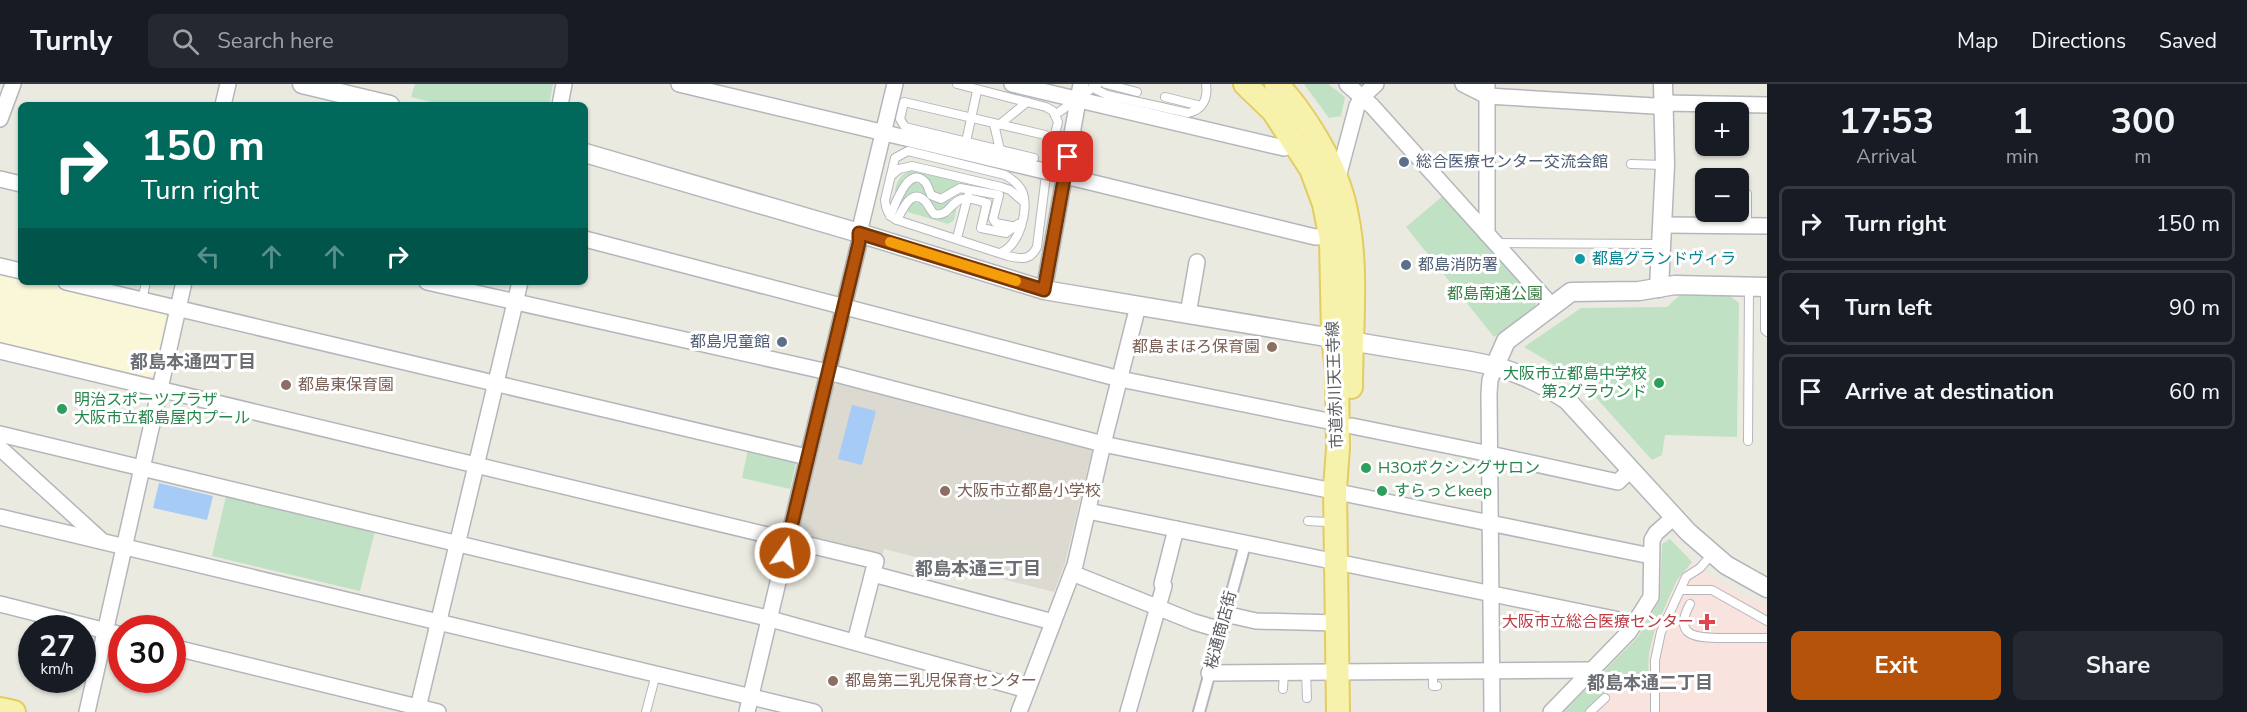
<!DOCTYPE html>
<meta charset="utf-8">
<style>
:root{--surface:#171b24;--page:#242831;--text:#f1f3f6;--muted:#9ea1a6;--line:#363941;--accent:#b45309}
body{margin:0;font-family:"Nunito Sans","Noto Sans JP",sans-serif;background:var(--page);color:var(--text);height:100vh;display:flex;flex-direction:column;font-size:22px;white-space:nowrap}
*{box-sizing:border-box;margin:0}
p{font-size:20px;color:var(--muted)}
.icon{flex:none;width:33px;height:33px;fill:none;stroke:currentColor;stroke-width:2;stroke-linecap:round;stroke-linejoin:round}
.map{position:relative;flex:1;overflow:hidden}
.details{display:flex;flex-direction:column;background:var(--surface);width:480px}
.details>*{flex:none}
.guide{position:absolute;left:18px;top:18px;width:570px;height:183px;border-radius:9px;box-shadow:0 2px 4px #0004;background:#00695c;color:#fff;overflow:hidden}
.controls{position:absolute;left:1695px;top:18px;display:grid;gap:12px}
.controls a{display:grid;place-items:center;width:54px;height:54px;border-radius:9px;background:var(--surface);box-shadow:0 2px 4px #0004;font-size:30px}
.speed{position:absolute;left:18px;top:531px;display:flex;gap:12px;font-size:30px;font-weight:700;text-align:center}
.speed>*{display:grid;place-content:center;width:78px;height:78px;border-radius:50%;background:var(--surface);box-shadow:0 2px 4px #0004;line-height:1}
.speed small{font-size:15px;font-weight:400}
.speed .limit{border:9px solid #d22;background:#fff;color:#111}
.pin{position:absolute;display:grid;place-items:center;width:51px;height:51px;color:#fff;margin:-26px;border-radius:12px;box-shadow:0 3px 9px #0006}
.me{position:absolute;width:66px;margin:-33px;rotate:13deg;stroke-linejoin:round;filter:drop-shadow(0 0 4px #0008)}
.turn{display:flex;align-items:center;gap:21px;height:126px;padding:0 24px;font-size:27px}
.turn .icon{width:78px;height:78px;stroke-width:2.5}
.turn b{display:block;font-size:42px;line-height:51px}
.lanes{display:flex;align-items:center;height:57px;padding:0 24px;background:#0003;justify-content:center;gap:30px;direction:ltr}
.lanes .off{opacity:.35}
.eta{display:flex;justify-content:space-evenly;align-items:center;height:102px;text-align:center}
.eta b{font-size:36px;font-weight:700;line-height:42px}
.cta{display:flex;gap:12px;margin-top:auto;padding:12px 24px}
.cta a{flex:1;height:69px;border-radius:9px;background:var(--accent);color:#fff;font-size:24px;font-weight:700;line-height:69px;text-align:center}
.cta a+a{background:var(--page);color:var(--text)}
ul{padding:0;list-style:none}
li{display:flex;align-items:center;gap:18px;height:75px;margin:0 12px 9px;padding:0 12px;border:3px solid var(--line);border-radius:9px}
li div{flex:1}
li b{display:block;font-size:22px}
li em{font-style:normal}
header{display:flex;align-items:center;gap:36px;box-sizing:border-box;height:84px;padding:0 30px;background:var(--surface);border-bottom:2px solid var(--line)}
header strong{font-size:28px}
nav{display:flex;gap:33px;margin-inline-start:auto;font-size:21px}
.search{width:420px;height:54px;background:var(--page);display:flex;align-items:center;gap:15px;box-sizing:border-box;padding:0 21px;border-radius:9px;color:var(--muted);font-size:22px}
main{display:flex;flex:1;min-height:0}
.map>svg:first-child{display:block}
</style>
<header>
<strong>Turnly</strong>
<div class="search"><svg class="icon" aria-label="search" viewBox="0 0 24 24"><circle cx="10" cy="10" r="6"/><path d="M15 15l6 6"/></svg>Search here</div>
<nav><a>Map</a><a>Directions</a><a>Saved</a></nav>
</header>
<main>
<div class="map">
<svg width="1767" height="628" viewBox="0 0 1767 628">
<rect width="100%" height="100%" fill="#ebeae1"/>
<!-- commercial -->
<polygon fill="#faf6d8" points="0,186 21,191 21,198 51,198 163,224 167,231 154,291 147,295 0,260"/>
<!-- education -->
<polygon fill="#dbd9d0" points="840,298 1088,362 1092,367 1065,479 1054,508 884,465 882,472 803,454 798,448 833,303"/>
<!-- medical -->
<polygon fill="#f8e3de" points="1670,455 1692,478 1716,497 1767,524 1767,628 1564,628 1638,553 1660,516 1662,460"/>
<!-- green -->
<g fill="#c0e1c3">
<polygon points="415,0 553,0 549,21 443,21 411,13"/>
<polygon points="1304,0 1328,0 1345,13 1341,32 1329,34"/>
<path d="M911 87 956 97 959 100C950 102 947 109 938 110 932 106 934 104 930 98 925 89 911 87 904 94 900 99 898 106 895 112 895 100 899 90 911 87Z"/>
<path d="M915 98 923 102C927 115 937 123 951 114L946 125 935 126C928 115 922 107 909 111L901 119 908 102Z"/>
<polygon points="1444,111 1537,214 1535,224 1494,253 1406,143"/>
<polygon points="913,118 920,119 929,131 938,135 951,131 957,122 954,136 948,140 908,128 908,122"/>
<polygon points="1680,211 1730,212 1739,219 1737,353 1665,351 1662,371 1652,376 1590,307 1561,285 1524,263 1581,224 1667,223"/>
<polygon points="748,365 795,376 796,379 790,405 742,394"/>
<polygon points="226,412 375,447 360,507 212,472"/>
<polygon points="1670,455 1692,478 1677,496 1655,545 1649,569 1648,596 1635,596 1635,590 1614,590 1614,593 1607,593 1607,610 1588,628 1564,628 1638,553 1660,516 1662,460"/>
</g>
<!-- water -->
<g fill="#a6cbf6">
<polygon points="852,321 876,327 862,381 838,375"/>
<polygon points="159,399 213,412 207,436 153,424"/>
</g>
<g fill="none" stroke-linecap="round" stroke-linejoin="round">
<defs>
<g id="service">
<path d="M957 0 1046 23 1053 27 1058 38 1047 83 1037 163C1030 177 1021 175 1008 172L897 136C888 132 886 125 885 116L895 74 908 67 1005 91C1012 95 1018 99 1022 107 1030 125 1019 162 1000 169"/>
<path d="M1093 0 1097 6 1107 11 1188 29C1203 26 1208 14 1206 0"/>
<polyline points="1106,0 1137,8"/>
<polyline points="1165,13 1201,22"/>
<polyline points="1055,31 1098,0"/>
<polyline points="994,40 1000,66"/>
<polyline points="999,41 1027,18"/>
<polyline points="966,58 977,7"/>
<polyline points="1034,74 905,43 900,35 904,18 1045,51"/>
<polyline points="1631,80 1664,81"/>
<polyline points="891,92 899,85 912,82 1001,103 1010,106 1024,118"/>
<polyline points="1747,110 1747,142"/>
<path d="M890 132C895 122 908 80 925 98 928 101 929 107 931 111L941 115 960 104 999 111 993 135 996 139 1016 143"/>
<path d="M897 136C902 127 911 103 925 117 928 120 930 126 934 130 949 133 950 118 962 115 970 113 979 117 987 119L981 144 1006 149 1018 140"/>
<polyline points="957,154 968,112"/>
<polyline points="1498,159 1660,160"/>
<polyline points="1765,203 1765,246 1767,248"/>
<polyline points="142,216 146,198"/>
<polyline points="1748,357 1749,202"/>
<polyline points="1308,437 1326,438"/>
<polyline points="1681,506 1712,506 1767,537"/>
<path d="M1690 520C1672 553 1697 554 1723 554 1738 554 1752 554 1767 554"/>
<polyline points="1433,587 1433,602 1437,602"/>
<polyline points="1306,588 1307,614"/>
<polyline points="1283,605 1284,588"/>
<polyline points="646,628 656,590"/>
<polyline points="1590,628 1605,614"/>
<polyline points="1655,628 1655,576 1661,548 1686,493 1700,484 1712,470"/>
</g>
<polyline id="pedestrian" points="1199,628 1244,464"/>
<g id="minor">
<polyline points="679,0 1040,86"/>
<polyline points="1012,0 1284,64 1294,57"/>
<polyline points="1347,0 1372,22 1552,222"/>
<polyline points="1463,0 1487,12 1654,22 1665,19 1767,21"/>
<polyline points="1487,0 1487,150"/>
<polyline points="223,21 228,0"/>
<polyline points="560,21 564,0"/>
<polyline points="0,35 13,0"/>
<polyline points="1053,89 1315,153 1331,152"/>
<polyline points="0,95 21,100"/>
<polyline points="1337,97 1357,22 1362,13 1376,0"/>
<polyline points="1662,141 1767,142"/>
<polyline points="585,155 1120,295 1338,339"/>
<polyline points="0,182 21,187"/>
<polyline points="66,198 807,373"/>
<polyline points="427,198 828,288 1103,360 1651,472"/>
<polyline points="1044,206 1081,0"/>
<polyline points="1188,230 1197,178"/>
<polyline points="0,267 876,477 855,558"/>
<polyline points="1352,342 1490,370 1618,398 1631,385"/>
<polyline points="0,350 763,533 1027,606"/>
<polyline points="0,364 102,457"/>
<polyline points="1088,427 1634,539"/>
<polyline points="0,433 814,628"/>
<polyline points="1072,489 1194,538 1221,546"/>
<polyline points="873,490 1053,538"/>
<polyline points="0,520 122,551"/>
<polyline points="1225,530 1256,537 1337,539"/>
<polyline points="172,563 438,628"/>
<polyline points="1209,589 1592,586"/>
<polyline points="87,628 184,198"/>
<polyline points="417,628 520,198"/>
<polyline points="747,628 859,159 859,149 895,0"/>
<polyline points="1019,628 1075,481 1103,360 1138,222"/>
<polyline points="1128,628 1164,502 1162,500 1176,445"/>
<polyline points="1492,628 1489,309 1490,296 1495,282"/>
<polyline points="1551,628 1629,548 1651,513 1652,456 1656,449 1674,433"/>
</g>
<g id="tertiary">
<polyline points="302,0 390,21"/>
<path d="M585 69 859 149 1044 206 1470 277C1508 284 1534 294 1567 316L1688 448 1726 481 1767 504"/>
<polyline points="1659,204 1665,81 1663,0"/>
<polyline points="1495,282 1506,257 1571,208 1639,207 1675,201 1767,203"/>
</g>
<g id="primary">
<polyline points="1245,0 1273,27 1311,85 1324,120 1331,156 1333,254 1337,287 1338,364 1335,404 1338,628"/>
<path d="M1276 0C1291 14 1302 31 1313 48 1329 74 1342 102 1347 132 1358 185 1351 249 1351 303"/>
<polyline points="0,625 14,628"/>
</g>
</defs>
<!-- service casing -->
<use href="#service" stroke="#b4b6bb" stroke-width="10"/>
<!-- pedestrian casing -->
<use href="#pedestrian" stroke="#b4b6bb" stroke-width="14"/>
<!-- minor casing -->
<use href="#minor" stroke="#b4b6bb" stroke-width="18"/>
<!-- tertiary casing -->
<use href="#tertiary" stroke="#b4b6bb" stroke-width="21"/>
<!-- primary casing -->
<use href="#primary" stroke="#e3cc62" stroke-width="26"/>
<!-- service -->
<use href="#service" stroke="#fff" stroke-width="8"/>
<!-- pedestrian -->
<use href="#pedestrian" stroke="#fff" stroke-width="10"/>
<!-- minor -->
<use href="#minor" stroke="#fff" stroke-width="15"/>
<!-- tertiary -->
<use href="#tertiary" stroke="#fff" stroke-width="18"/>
<!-- primary -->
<use href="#primary" stroke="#f7f2ab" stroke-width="22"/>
<defs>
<polyline id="minor-bridge" points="1040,86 1053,89"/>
</defs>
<!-- minor-bridge casing -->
<use href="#minor-bridge" stroke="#b4b6bb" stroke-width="18" stroke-linecap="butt"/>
<!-- minor-bridge -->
<use href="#minor-bridge" stroke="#fff" stroke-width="15"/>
</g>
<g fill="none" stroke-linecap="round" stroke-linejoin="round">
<defs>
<polyline id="route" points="785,469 859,159 859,149 1044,206 1068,73"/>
</defs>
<!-- route casing -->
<use href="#route" stroke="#753606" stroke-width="15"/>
<!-- route -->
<use href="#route" stroke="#b45309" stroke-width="10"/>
<!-- slow -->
<polyline stroke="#f59e0b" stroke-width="10" points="890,158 1016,197"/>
</g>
<!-- markers -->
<g fill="#5c6f8a" stroke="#fff" stroke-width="2">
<circle cx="1404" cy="78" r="6"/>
<circle cx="1406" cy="181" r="6"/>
<circle cx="782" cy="258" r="6"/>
</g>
<circle fill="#0f9aa8" stroke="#fff" stroke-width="2" cx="1580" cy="175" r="6"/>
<g fill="#8d6e63" stroke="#fff" stroke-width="2">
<circle cx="1272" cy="263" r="6"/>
<circle cx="286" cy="301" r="6"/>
<circle cx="945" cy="407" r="6"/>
<circle cx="833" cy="597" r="6"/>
</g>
<g fill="#2e9e5b" stroke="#fff" stroke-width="2">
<circle cx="1659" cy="299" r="6"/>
<circle cx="62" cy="325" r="6"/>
<circle cx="1366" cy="384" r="6"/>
<circle cx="1382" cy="407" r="6"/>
</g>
<path fill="#e0444e" stroke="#fff" stroke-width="2" d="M1704 529h6v6h6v6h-6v6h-6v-6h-6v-6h6z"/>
<g text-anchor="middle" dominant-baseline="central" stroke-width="6" stroke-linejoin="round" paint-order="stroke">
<!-- service labels -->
<g font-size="16" fill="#4e5e75" stroke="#fff" text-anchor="start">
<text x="1416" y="78">総合医療センター交流会館</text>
<text x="1418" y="181">都島消防署</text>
<text x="770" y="258" text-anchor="end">都島児童館</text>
</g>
<!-- culture labels -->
<g font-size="16" fill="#0d838f" stroke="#fff" text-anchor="start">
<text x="1592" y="175">都島グランドヴィラ</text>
</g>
<!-- park labels -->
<g font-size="16" fill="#3c7e46" stroke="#fff">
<text x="1495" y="210">都島南通公園</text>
</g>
<!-- education labels -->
<g font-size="16" fill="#785e54" stroke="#fff" text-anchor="start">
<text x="1260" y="263" text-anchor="end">都島まほろ保育園</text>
<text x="298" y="301">都島東保育園</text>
<text x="957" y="407">大阪市立都島小学校</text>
<text x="845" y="597">都島第二乳児保育センター</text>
</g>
<!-- leisure labels -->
<g font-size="16" fill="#27864d" stroke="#fff" text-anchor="start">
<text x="1647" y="290" text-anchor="end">大阪市立都島中学校<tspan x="1647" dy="18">第2グラウンド</tspan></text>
<text x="74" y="316">明治スポーツプラザ<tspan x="74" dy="18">大阪市立都島屋内プール</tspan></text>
<text x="1378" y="384">H3Oボクシングサロン</text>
<text x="1394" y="407">すらっとkeep</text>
</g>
<!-- street labels -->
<g font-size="16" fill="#5a5c61" stroke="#fff">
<text transform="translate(1335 301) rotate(-92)">市道赤川天王寺線</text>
<text transform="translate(1221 546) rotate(-75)">桜通商店街</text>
</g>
<!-- health labels -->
<g font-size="16" fill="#be3a42" stroke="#fff" text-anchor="end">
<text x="1694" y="538">大阪市立総合医療センター</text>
</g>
<!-- neighbourhood labels -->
<g font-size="18" font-weight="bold" fill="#6b6e73" stroke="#fff">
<text x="193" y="278">都島本通四丁目</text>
<text x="978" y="485">都島本通三丁目</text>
<text x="1650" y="599">都島本通二丁目</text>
</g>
</g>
</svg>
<div class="controls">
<a>+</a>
<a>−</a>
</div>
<div class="speed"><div>27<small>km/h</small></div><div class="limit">30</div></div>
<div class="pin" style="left:1068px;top:73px;background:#d93025"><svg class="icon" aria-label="arrive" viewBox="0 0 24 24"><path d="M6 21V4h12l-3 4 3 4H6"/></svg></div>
<svg class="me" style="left:785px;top:469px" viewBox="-20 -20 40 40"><circle r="17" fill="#b45309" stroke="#fff" stroke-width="3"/><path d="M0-11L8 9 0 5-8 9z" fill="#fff"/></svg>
<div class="guide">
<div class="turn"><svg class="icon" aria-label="right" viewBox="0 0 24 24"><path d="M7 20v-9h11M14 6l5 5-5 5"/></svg><div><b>150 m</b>Turn right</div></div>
<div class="lanes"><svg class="icon off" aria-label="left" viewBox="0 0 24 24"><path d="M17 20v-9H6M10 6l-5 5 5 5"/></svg><svg class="icon off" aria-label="ahead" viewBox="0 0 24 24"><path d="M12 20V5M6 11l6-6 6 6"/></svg><svg class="icon off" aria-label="ahead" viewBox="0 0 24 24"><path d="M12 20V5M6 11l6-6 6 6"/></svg><svg class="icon" aria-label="right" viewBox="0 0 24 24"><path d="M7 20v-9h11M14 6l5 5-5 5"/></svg></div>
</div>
</div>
<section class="details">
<div class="eta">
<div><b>17:53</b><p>Arrival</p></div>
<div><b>1</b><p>min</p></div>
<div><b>300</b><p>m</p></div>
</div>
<ul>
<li><svg class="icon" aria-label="right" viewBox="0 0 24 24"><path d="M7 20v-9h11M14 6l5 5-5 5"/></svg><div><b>Turn right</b></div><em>150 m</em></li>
<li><svg class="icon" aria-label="left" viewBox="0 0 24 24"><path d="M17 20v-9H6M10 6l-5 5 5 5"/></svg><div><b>Turn left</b></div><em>90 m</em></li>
<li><svg class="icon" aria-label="arrive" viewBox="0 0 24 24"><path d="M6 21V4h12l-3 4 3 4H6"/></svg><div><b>Arrive at destination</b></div><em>60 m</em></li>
</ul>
<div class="cta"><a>Exit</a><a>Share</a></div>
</section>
</main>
